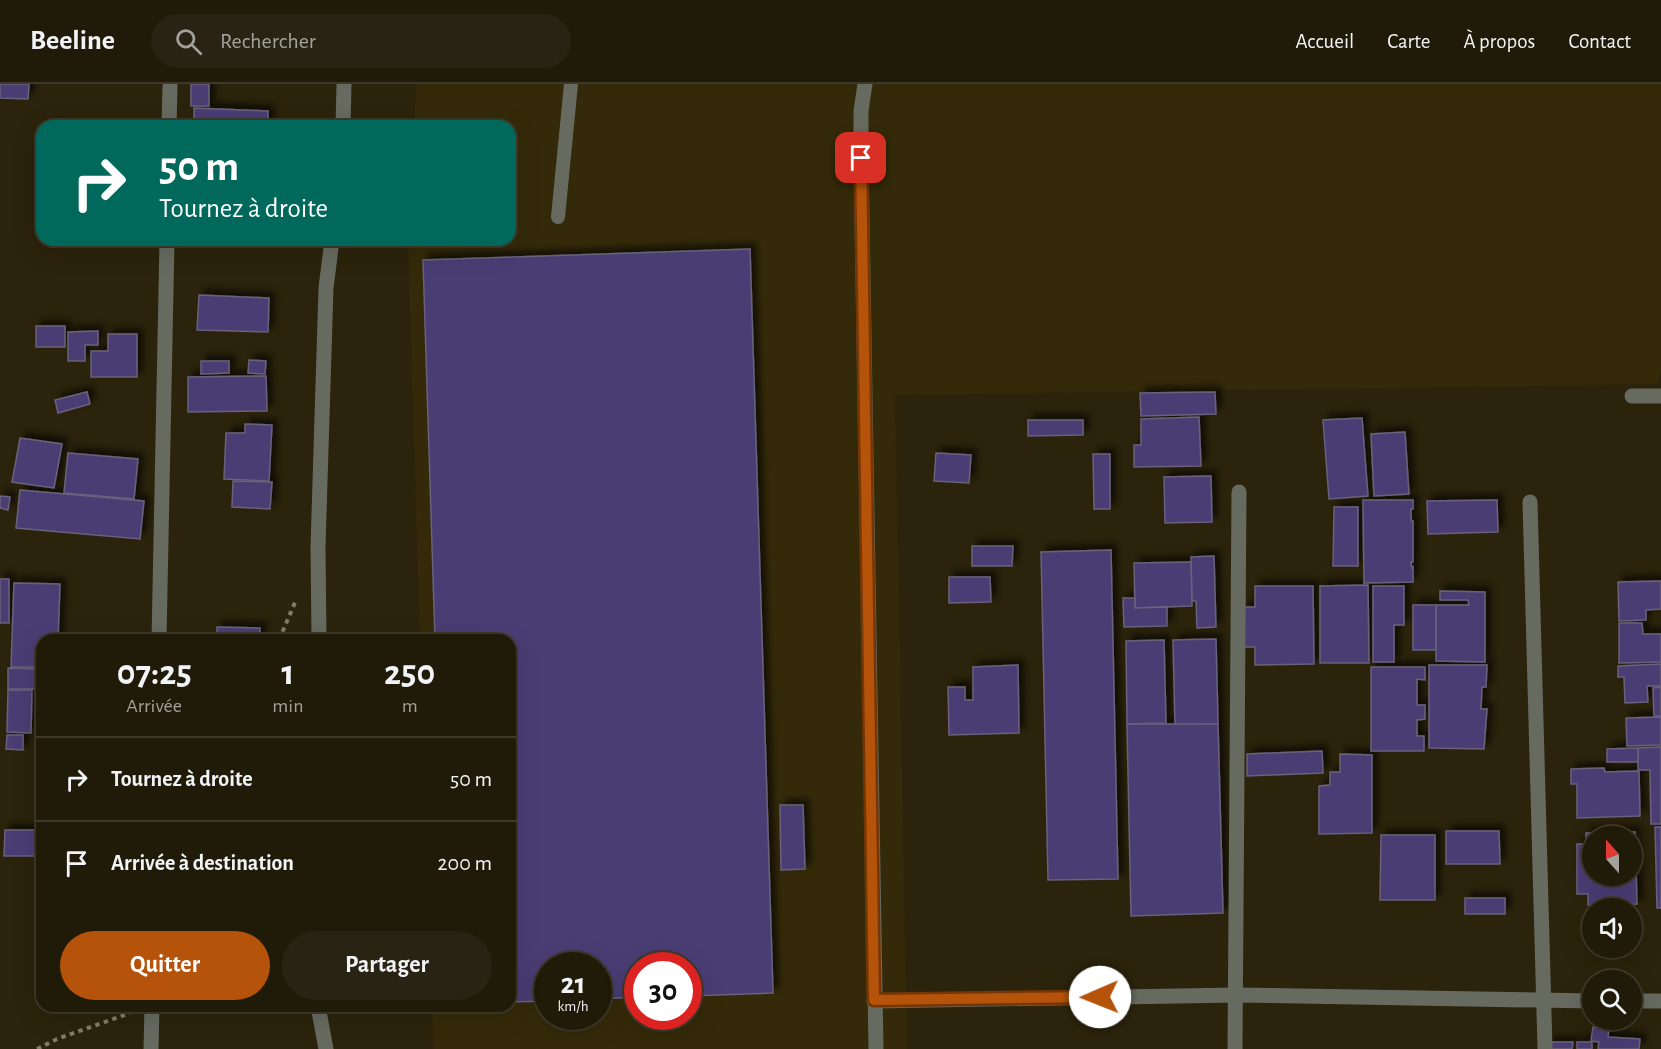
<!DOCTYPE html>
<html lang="fr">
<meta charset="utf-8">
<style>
:root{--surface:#201a08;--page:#282312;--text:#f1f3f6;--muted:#a2a19c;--line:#3d3829;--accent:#b45309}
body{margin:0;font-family:"Alegreya Sans",sans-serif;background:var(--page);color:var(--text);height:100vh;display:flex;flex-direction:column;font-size:22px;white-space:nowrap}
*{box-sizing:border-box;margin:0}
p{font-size:20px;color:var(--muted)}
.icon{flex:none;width:33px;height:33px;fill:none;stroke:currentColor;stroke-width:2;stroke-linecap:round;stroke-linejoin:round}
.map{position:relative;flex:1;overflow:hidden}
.sheet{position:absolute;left:36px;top:550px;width:480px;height:378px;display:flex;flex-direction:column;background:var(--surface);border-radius:18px;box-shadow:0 6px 24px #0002,0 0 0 2px var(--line)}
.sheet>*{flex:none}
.hud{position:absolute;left:36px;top:36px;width:480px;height:126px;border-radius:18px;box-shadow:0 6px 24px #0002,0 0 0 2px var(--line);background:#00695c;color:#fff;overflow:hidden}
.needle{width:39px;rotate:339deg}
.buttons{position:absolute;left:1582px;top:742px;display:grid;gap:12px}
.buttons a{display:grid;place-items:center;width:60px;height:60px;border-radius:50%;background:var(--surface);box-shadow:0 6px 24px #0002,0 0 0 2px var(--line);font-size:30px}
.speed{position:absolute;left:534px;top:868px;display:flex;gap:12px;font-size:30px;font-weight:700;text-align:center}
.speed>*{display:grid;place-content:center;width:78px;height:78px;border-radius:50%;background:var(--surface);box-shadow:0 6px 24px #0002,0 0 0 2px var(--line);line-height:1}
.speed small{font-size:15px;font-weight:400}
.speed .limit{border:9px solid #d22;background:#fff;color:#111}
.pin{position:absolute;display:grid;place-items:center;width:51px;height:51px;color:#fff;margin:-26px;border-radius:12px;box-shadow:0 3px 9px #0006}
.me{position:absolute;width:66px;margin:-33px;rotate:269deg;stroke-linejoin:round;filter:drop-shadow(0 0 4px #0008)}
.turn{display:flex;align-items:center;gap:21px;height:126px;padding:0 24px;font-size:27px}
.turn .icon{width:78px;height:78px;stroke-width:2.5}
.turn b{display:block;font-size:42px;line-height:51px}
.eta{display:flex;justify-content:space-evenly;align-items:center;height:102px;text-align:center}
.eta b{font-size:36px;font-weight:700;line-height:42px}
.action{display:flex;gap:12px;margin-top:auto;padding:12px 24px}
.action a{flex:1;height:69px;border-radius:36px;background:var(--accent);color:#fff;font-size:24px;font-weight:700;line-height:69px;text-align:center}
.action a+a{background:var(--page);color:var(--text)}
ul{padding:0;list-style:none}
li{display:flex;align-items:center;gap:18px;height:84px;padding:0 24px;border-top:2px solid var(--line)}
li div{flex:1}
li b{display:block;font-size:22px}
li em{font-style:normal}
header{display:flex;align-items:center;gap:36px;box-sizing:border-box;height:84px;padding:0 30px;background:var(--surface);border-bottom:2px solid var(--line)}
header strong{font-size:28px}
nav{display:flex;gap:33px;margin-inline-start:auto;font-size:21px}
.search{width:420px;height:54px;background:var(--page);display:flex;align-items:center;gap:15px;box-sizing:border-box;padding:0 21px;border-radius:33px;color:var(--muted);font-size:22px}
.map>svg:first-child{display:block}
</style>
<header>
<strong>Beeline</strong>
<div class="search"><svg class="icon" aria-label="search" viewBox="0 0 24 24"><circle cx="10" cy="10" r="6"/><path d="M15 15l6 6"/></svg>Rechercher</div>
<nav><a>Accueil</a><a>Carte</a><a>À propos</a><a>Contact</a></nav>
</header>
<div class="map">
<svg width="1661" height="965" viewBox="0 0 1661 965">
<defs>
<filter id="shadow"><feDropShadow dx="5.5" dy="-5.5" stdDeviation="3" flood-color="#0009"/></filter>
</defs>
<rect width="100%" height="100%" fill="#2b230b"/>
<!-- built -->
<path fill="#342a09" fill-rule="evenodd" d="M416 0H1661V287L1657 300 895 311 907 965H433L432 923 510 922V556H420L408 156H510V42H414ZM548 882H598V933H548ZM638 882H688V933H638Z"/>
<!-- building -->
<g fill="#4a3d73" stroke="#67627b" stroke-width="1.5" fill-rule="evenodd" filter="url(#shadow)">
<polygon points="0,0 29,0 28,15 0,14"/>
<rect x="191" y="0" width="18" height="22"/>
<polygon points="194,24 268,27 268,42 194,42"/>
<polygon points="750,165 773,909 688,912 688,882 638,882 638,913 598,915 598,882 548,882 548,917 510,918 510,556 435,556 423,176"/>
<polygon points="199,211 269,214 268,248 197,246"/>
<rect x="36" y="242" width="29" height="21"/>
<polygon points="98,247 98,261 85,261 85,277 68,277 68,248"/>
<polygon points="108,250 137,250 137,293 91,293 91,267 108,267"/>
<polygon points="249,276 266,277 265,290 248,289"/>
<polygon points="201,277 229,277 229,289 201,290"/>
<polygon points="266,292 267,327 188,328 188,293"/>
<polygon points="87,308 90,320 58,329 55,316"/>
<polygon points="1215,308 1216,330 1141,332 1140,309"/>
<polygon points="1199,333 1201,382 1134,383 1134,361 1141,361 1141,335"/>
<polygon points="1362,334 1368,412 1329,415 1323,336"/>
<polygon points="1028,336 1083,336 1083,351 1028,352"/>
<polygon points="245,340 272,341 269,397 224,395 226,349 245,349"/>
<polygon points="1405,348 1409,410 1374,412 1371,350"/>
<polygon points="20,354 62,360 54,404 12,398"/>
<polygon points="68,369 138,375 134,415 64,409"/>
<polygon points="936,369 971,371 969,399 934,397"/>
<polygon points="1093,370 1110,370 1110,425 1094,425"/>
<polygon points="1211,392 1212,438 1165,439 1164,393"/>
<polygon points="233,397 272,398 270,425 232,423"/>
<polygon points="20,406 144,417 140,455 16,444"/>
<polygon points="0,412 10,413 8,426 0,424"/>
<polygon points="1363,416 1413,416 1413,425 1411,425 1411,436 1413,437 1413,478 1411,478 1412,484 1413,483 1413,498 1364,499"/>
<polygon points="1497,416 1498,448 1428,450 1427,417"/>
<polygon points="1334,423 1358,423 1358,482 1333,482"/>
<polygon points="972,462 1013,462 1012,482 972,482"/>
<polygon points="1111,466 1118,795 1048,796 1041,468"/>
<polygon points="1214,472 1216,543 1197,544 1196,517 1192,517 1191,473"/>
<polygon points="1191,478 1192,522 1135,524 1134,479"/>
<polygon points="949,493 990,493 991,518 949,519"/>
<rect x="0" y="495" width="9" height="44"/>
<polygon points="1661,497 1661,525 1646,526 1646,536 1619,537 1618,498"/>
<polygon points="14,499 60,500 58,556 42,556 42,583 11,583"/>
<polygon points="1368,501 1369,579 1320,579 1320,502"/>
<polygon points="1255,502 1313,502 1314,580 1255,581 1255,563 1244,563 1244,523 1255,523"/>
<polygon points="1373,502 1404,502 1404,541 1394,541 1394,578 1373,578"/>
<polygon points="1440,507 1485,508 1485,578 1436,577 1436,521 1469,521 1468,516 1440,516"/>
<polygon points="1123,514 1135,514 1135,524 1167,523 1167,542 1124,543"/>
<rect x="1413" y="521" width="23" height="45"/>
<polygon points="1619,539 1642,539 1643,550 1661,550 1661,578 1619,579"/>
<polygon points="217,543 260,544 260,556 217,556"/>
<polygon points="1216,555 1218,640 1175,641 1173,556"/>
<polygon points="1164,556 1166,639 1127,640 1126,557"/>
<polygon points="1661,580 1661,602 1647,602 1648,618 1625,619 1624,593 1618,593 1618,582"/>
<polygon points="1018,581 1019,649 949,651 948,603 965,603 965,616 973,616 973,583"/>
<polygon points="1429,581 1487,581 1486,603 1482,603 1481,625 1487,625 1484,665 1429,664"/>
<polygon points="1371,583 1425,583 1425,596 1417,595 1417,621 1425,621 1425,635 1417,636 1417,652 1424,652 1424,667 1371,667"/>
<polygon points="8,584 42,585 42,605 8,605"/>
<polygon points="1661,603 1661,632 1654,632 1653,604"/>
<polygon points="8,606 32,606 31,649 7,648"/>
<polygon points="1661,633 1661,661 1627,662 1626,634"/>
<polygon points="1127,640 1218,640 1223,829 1131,832"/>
<polygon points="7,651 23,651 23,666 6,665"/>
<polygon points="1661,663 1661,740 1651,740 1650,686 1638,686 1638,664"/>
<polygon points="1638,664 1638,678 1607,678 1607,665"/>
<polygon points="1322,667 1323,689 1247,692 1247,670"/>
<polygon points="1340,670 1372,671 1372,749 1319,750 1319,702 1330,701 1330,688 1340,688"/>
<polygon points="1604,684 1605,688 1639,687 1640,732 1577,734 1577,700 1571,700 1571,685"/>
<polygon points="780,721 803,721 805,785 781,786"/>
<polygon points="1655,743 1661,743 1661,824 1657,824"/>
<polygon points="5,746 42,746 42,772 4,772"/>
<polygon points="1446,747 1499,747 1500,780 1446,780"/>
<path d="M1635 748 1637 820 1588 821V810H1577V760H1586V749ZM1593 753H1632V792H1593Z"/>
<polygon points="1381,751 1435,751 1435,816 1380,816"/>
<rect x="1465" y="814" width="40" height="16"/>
<polygon points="1593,943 1609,944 1608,953 1640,955 1639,965 1598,965 1599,958 1591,957"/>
<polygon points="1547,958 1573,958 1572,965 1547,965"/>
<rect x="1577" y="958" width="15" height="7"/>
</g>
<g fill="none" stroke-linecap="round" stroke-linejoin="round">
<!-- path -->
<g stroke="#827b67" stroke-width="4" stroke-dasharray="4.5 4.5" stroke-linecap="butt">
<polyline points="279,556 296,516"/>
<polyline points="37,965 57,955 130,929"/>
</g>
<!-- service -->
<polyline stroke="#666a5f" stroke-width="14" points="558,133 571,0"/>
<!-- minor -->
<g stroke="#666a5f" stroke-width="15">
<polyline points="865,0 861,27 861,74 876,965"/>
<polyline points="169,42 170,2"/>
<polyline points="343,42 344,0"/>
<polyline points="1632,312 1661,312"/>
<polyline points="1530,418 1545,965"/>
<polyline points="159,556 167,156"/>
<polyline points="319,556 318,463 326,204 332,156"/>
<polyline points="874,917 1236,911 1593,917"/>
<polyline points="1632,917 1661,917"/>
<polyline points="318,922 326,965"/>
<polyline points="151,965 152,922"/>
<polyline points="1235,965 1239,408"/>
</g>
</g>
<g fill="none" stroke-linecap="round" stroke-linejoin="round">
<defs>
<polyline id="route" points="861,74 874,916 1100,913"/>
</defs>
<!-- route casing -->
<use href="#route" stroke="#753606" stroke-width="15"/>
<!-- route -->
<use href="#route" stroke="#b45309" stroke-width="10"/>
</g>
</svg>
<div class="buttons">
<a><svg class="needle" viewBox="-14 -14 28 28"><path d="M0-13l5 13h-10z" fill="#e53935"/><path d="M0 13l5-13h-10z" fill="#a2a19c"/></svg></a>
<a><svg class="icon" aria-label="sound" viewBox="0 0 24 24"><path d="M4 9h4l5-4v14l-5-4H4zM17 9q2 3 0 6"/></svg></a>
<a><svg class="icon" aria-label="search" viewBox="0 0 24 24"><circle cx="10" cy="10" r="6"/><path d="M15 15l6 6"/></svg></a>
</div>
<div class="speed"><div>21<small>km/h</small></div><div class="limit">30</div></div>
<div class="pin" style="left:861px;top:74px;background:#d93025"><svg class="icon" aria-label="arrive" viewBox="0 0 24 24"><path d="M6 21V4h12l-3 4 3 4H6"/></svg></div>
<svg class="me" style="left:1100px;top:913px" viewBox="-20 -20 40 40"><circle r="19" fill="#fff"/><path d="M0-13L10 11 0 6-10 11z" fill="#b45309"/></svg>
<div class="hud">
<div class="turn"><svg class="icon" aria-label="right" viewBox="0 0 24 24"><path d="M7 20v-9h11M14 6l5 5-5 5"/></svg><div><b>50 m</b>Tournez à droite</div></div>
</div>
<section class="sheet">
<div class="eta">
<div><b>07:25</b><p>Arrivée</p></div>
<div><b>1</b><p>min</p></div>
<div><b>250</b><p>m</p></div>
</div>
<ul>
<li><svg class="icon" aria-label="right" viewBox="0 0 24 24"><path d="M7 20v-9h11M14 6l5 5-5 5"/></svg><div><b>Tournez à droite</b></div><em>50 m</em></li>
<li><svg class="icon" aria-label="arrive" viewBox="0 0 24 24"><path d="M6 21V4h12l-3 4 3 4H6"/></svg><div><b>Arrivée à destination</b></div><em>200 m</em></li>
</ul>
<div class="action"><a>Quitter</a><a>Partager</a></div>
</section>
</div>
